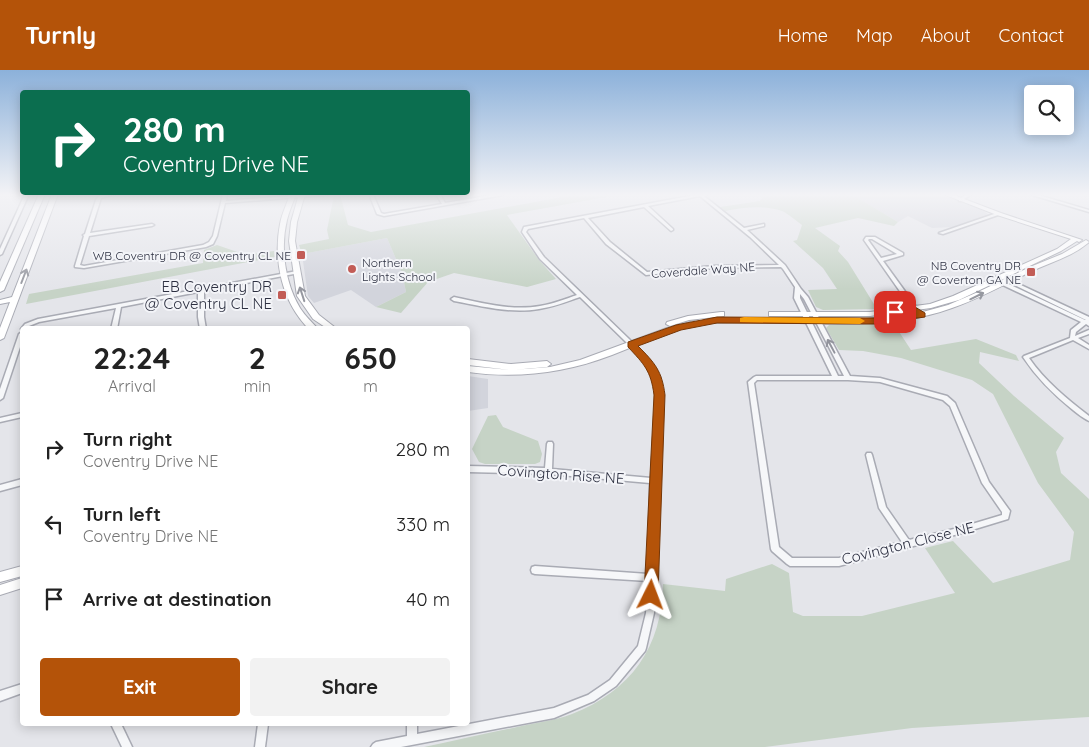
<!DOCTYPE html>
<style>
:root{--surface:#fff;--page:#f2f2f2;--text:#222;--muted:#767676;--accent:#b45309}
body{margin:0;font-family:Quicksand,sans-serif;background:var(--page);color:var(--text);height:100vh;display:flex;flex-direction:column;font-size:19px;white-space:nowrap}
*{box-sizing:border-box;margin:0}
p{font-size:16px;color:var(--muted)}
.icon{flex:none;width:28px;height:28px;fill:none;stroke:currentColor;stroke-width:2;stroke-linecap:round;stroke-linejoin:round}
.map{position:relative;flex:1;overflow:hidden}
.details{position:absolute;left:20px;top:256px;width:450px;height:400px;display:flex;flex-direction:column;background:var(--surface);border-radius:5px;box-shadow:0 2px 12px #0003}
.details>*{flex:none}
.banner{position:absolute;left:20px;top:20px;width:450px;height:105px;border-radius:5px;box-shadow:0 2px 12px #0003;background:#0b6e4f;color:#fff;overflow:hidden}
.controls{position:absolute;left:1024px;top:15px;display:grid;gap:10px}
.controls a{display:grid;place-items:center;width:50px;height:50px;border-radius:5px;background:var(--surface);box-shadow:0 2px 12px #0003;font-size:25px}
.pin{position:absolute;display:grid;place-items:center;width:42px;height:42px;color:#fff;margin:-21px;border-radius:10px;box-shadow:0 2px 8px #0006}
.me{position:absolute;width:55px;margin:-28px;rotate:3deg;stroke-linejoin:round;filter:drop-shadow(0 0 4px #0008)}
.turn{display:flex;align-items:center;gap:18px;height:105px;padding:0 20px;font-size:22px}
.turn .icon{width:65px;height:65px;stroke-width:2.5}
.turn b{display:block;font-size:35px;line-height:42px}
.eta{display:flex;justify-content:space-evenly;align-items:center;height:85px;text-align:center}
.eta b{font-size:30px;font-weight:700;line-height:35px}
.cta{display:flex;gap:10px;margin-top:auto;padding:10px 20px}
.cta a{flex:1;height:58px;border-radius:5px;background:var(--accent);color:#fff;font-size:20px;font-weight:700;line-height:58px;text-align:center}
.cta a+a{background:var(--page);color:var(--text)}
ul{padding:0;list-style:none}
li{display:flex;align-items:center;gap:15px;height:75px;padding:0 20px}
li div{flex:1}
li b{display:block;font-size:19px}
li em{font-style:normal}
header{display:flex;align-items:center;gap:30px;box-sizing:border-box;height:70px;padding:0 25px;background:var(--accent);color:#fff}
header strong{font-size:24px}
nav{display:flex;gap:28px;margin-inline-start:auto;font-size:18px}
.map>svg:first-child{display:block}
</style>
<header>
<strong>Turnly</strong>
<nav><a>Home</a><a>Map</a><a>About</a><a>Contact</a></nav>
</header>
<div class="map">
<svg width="1089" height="677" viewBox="0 0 1089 677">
<rect width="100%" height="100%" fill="#e4e5ea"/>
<!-- built -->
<g fill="#d2d4dc">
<polygon points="851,124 940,124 984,141 989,145 953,157 932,158 908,146 898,152"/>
<polygon points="387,168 402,203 406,222 376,237 351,220 314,233 308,226 302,184"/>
<polygon points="468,306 488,309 488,338 468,341"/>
</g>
<!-- green -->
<g fill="#c6d3c6">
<polygon points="340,124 348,155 371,162 568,126 566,124 623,124 507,145 539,190 556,209 527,217 454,203 428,212 401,243 376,237 406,222 402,203 387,168 313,182 302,184 299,175 329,169 327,160 334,125"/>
<path d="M765 124H851L898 152 894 156 858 148 815 158 840 176 838 181 848 192 877 239 823 240 816 237 808 220 837 219 823 198 793 171 797 170 802 155C796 151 789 144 782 141 764 135 744 137 725 141L720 137 760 131Z"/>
<polygon points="217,175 246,185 274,181 275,187 26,234 29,224 203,193 204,180"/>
<path d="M894 254 911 280 976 269 1016 285 1019 291 980 282 979 293 1014 326 1064 368 1056 382 1061 403 1089 429V647L912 658 765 677H424C453 671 483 664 513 658 532 653 554 651 572 644 631 621 662 577 663 514L725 521 726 509 772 494 789 503 793 542 803 546H862L955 523 925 478 953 471 993 513 1070 490 1074 462 1038 413 993 324 972 310 901 288 863 281 839 280 826 258 829 255Z"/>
<polygon points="496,345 503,357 538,371 542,384 540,392 535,394 485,394 479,392 472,379 488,346"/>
</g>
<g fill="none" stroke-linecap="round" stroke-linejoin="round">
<defs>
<g id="street">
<polygon points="25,124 29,124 2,184 0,185 0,179"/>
<polygon points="109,124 116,124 101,128 90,163 152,154 154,155 152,156 89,166 80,195 84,196 203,175 209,172 213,166 223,124 227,124 226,131 312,124 328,124 326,125 225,133 217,166 213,174 206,177 84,198 75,197 75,196 84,166 83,165 85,164 96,130 99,126"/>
<polygon points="369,124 373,124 381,143 384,144 442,134 436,124 440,124 445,133 497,124 505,124 503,125 384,146 377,144"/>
<path d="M700 124H708L704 126 744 158 764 154V156L747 160 785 195 801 219 808 227 850 306 880 308 947 326 955 333 989 412 1010 441 1008 449 962 463 839 496H790L787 494 772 481 771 479 748 312 754 307 756 306H832L794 228 795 217 783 199 781 197 714 198 646 205 606 174 584 148 528 159 526 162 544 187 629 269 651 292 660 307 662 325 657 411 656 508 654 543 646 578 645 581 616 616 594 631 554 648 401 677H371L373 674 376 672 407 666V654H417V664L554 638 588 625 610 610 638 576 646 543 648 511 535 504 532 503 531 500 532 497 535 496 648 504 650 413 548 404 468 402V396L545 398 547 374 548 372H552L553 374 552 399 651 408 656 325 654 307 647 294 625 271 580 227C566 232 553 237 539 239 510 244 482 236 454 231L451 229 454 227C482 233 511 241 540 236 553 234 565 229 577 225L540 189 522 162 524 157ZM700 126 750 167 779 195 714 196 647 202 610 172 588 148 644 137 671 161 673 160V159L648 136ZM800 224 804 229 844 306H838L800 228ZM757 310H848L880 312 943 330 950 336 982 413 1002 442V445L962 457 909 470 886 437 872 385 871 383H867L866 385 879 438 902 472 839 488H792L779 477 754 313Z"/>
<polygon points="967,124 972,124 961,131 959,131 959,129"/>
<polygon points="1029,124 1035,124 1089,140 1089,142"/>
<polygon points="997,143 1001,144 943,164 939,163"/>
<path d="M866 167H875L903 183V185L883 191 917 238 923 244V246H919L913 240 864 170ZM869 169H872L897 184 881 188 868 170Z"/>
<polygon points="297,201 299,201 299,203 204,221 204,247 206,259 200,259 198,247 198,222 121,237 117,259 111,259 116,238 39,252 29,256 27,259 22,259 22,260 21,259 25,254 38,249"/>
<path d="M992 208H996L1085 250H1086L1002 209 1004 208H1006L1089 247V256L1086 254 1076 262 1075 266 1089 260V264L1078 268 1089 275V279L1073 270 1029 288C1045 311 1067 329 1089 346V351C1083 348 1078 344 1073 340 1053 324 1037 308 1023 287L1024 286 1070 268 1071 260 1081 252 992 210Z"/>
<polygon points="22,262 22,271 3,328 0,330 0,319 19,264"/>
<polygon points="22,343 22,347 0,352 0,348"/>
<polygon points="22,409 22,415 0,421 0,415"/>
<polygon points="22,614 22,623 0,631 0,621"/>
<polygon points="111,654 121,654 132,677 122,677"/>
<polygon points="258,654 268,654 265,677 255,677"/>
</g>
<g id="secondary">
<polygon points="39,124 45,124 4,220 0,222 0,212"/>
<polygon points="52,124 58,124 4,268 0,270 0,258 10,232 0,234 0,230 12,227"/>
<path d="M290 124H296C293 133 289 141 287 150 280 178 285 213 300 238 305 246 312 252 318 259H309C282 232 273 191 280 154 282 143 287 134 290 124Z"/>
<polygon points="299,124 305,124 297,152 295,171 305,226 319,245 337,259 328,259 313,249 297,226 289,171 291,152"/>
<polygon points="943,124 951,124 1001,143 1082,170 1079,172 1077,171 1061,181 959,230 931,238 870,246 769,246 769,242 870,242 930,234 953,226 1057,179 1071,169 997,145"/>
<path d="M1086 170 1089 172 1088 173C1070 188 1048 193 1028 203 1003 215 978 229 952 238 919 250 883 254 848 254 815 254 783 252 750 252 731 252 712 252 693 255 665 261 639 275 612 285 565 303 518 309 468 302V296L510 300 468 295V289L511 294 547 291 551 294 547 297 512 300 550 297 580 290 667 258 702 249 734 248 866 249 919 243 948 235 978 222 1030 197 1062 184Z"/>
<polygon points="721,242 724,242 724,246 689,250 670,256 666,254 667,252 688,246"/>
<polygon points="22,496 22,506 0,512 0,502"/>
<polygon points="22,508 22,518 0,525 0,515"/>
</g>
</defs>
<!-- street casing -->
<use href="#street" stroke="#a9abb4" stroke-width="3"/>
<!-- secondary casing -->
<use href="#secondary" stroke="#a9abb4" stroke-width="2"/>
<!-- street -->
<use href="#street" fill="#f6f7f9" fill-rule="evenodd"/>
<!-- secondary -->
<use href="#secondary" fill="#fff" fill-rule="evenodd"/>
</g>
<!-- one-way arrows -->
<defs><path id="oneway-shaft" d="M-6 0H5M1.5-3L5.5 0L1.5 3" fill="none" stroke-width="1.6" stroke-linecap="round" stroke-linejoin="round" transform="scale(1.25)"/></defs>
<g stroke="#9698a0">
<use href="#oneway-shaft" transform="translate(24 206) rotate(-69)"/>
<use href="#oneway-shaft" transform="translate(302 224) rotate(-108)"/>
<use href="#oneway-shaft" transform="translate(977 226) rotate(-26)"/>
</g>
<use stroke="#92949d" href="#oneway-shaft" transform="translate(831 276) rotate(-118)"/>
<!-- sky -->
<linearGradient id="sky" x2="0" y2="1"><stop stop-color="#8cb1da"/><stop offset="0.57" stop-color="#f3f3f6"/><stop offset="1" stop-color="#f3f3f6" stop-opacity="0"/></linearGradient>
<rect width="1089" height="219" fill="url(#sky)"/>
<!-- route -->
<path fill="#b45309" stroke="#753606" d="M915 237 925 243V247L874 254 717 253 681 260 638 276C655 293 662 301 665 325L658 525 656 530 651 532 646 530 644 525 654 325C651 301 644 294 628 277V272L676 255 717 247 874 248 914 243 895 245 890 242 895 239Z"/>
<!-- slow -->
<polygon fill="#f59e0b" points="744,247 860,248 865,251 860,254 740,252 740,248"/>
<!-- markers -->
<g fill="#c25c56" stroke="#f3f4f8" stroke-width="2">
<rect x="296" y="180" width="10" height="10" rx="2.5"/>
<circle cx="352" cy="199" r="5"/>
<rect x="1026" y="197" width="10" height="10" rx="2.5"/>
<rect x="277" y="220" width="10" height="10" rx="2.5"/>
</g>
<g text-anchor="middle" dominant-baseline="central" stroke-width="4" stroke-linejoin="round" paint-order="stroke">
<!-- far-poi labels -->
<g font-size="12" fill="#2d3041" stroke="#f3f4f8" text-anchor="end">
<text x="291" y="185">WB Coventry DR @ Coventry CL NE</text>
<text x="362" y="192" text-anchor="start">Northern<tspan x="362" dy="14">Lights School</tspan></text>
<text x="1021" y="195">NB Coventry DR<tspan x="1021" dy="14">@ Coverton GA NE</tspan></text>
</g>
<!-- far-street labels -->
<g font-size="12" fill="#2d3041" stroke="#f3f4f8">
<text transform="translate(703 200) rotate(-4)">Coverdale Way NE</text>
</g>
<!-- poi labels -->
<g font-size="15" fill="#2d3041" stroke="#f3f4f8" text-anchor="end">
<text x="272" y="216">EB Coventry DR<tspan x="272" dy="17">@ Coventry CL NE</tspan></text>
</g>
<!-- street labels -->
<g font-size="15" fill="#2d3041" stroke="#f3f4f8">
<text transform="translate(561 404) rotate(4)">Covington Rise NE</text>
<text transform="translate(908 473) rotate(-14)">Covington Close NE</text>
</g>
</g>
</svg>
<div class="controls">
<a><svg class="icon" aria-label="search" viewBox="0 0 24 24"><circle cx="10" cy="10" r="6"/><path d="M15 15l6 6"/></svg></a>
</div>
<div class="pin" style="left:895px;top:242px;background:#d93025"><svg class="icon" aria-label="arrive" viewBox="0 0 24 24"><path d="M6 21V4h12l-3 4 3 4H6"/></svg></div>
<svg class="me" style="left:651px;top:525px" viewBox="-20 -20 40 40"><path d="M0-17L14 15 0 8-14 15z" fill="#b45309" stroke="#fff" stroke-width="4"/></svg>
<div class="banner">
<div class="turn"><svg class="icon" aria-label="right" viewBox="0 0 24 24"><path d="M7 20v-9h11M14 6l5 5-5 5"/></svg><div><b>280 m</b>Coventry Drive NE</div></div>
</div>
<section class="details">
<div class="eta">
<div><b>22:24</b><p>Arrival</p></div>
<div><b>2</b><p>min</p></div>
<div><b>650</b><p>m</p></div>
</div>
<ul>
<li><svg class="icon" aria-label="right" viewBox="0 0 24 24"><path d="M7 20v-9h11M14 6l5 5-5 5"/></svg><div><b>Turn right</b><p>Coventry Drive NE</p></div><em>280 m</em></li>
<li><svg class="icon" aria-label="left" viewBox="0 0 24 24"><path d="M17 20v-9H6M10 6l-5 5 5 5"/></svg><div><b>Turn left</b><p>Coventry Drive NE</p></div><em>330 m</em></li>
<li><svg class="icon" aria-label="arrive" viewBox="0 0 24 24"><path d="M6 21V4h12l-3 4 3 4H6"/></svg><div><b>Arrive at destination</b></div><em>40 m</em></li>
</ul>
<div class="cta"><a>Exit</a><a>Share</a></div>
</section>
</div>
